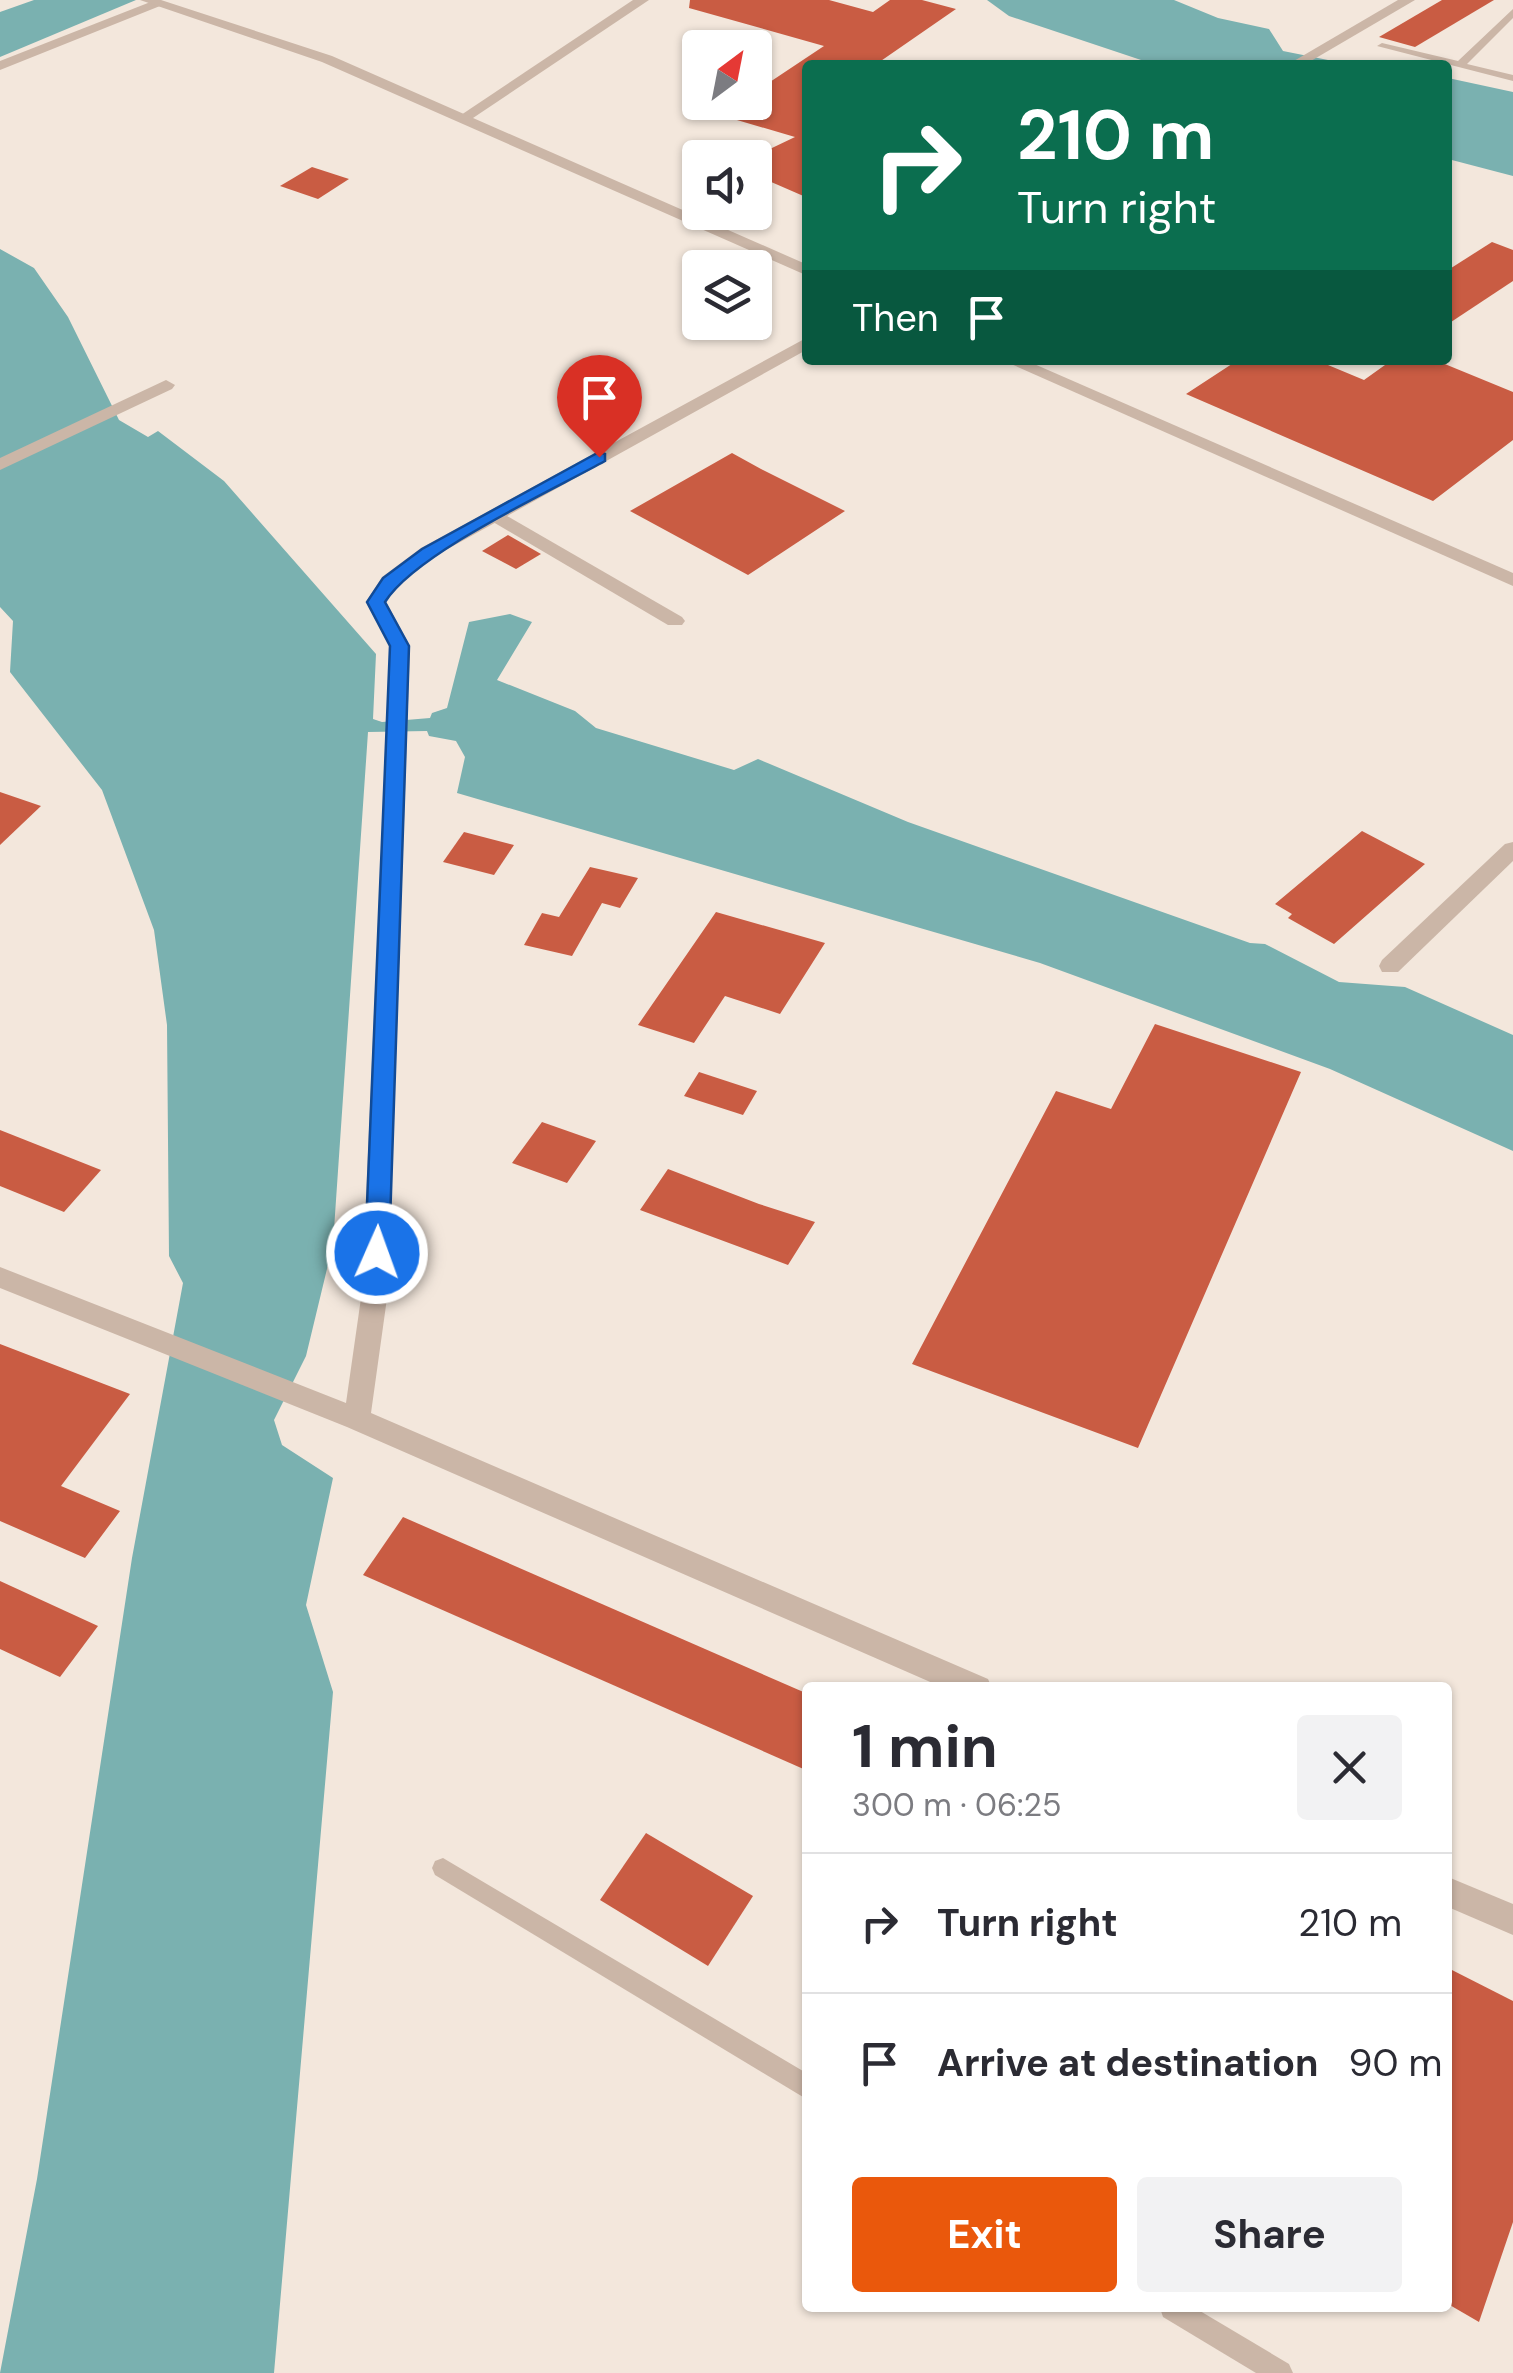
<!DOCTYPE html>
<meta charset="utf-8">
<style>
:root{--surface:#fff;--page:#f2f2f3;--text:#2b2b33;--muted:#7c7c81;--line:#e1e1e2;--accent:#ea580c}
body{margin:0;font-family:"DM Sans",sans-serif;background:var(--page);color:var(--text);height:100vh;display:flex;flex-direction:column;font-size:38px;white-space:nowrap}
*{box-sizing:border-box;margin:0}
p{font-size:32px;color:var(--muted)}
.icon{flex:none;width:55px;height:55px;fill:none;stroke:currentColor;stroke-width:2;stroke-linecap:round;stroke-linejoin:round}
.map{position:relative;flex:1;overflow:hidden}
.panel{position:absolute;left:802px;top:1682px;width:650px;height:630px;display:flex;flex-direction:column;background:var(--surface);border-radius:10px;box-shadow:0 2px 8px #0004}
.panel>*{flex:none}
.hud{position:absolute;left:802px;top:60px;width:650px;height:305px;border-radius:10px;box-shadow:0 2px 8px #0004;background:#0b6e4f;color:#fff;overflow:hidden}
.needle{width:65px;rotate:32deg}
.controls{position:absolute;left:682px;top:30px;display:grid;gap:20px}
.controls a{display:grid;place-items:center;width:90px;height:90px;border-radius:10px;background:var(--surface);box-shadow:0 2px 8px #0004;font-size:50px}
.pin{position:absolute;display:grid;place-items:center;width:85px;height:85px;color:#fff;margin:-102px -42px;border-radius:50% 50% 50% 0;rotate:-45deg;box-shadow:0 0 10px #0007}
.pin .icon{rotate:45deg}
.me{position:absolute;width:110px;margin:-55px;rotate:2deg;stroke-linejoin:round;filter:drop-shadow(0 0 8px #0008)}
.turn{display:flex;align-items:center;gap:35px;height:210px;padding:0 50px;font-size:45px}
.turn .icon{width:130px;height:130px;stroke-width:2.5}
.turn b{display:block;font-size:70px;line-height:85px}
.then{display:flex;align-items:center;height:95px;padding:0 50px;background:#0003;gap:20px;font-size:38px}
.round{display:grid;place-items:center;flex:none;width:105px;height:105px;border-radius:10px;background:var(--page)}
.summary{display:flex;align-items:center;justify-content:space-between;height:170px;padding:0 50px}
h1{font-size:60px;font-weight:700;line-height:75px}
.primary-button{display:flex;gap:20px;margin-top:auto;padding:20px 50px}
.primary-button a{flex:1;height:115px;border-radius:10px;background:var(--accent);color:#fff;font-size:40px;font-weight:700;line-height:115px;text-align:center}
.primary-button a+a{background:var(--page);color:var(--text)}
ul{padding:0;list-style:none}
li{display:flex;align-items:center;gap:30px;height:140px;padding:0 50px;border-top:2px solid var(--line)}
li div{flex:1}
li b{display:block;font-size:38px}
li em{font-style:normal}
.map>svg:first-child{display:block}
</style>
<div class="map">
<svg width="1513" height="2373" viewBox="0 0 1513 2373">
<rect width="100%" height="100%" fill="#f3e7dc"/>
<!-- water -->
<g fill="#7ab1b0">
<polygon points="34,0 136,0 0,57 0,12"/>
<polygon points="987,0 1174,0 1218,18 1269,29 1283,51 1353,65 1156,65 1009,16"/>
<polygon points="1448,78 1513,92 1513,176 1448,159"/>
<polygon points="0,249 34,268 68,317 119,420 148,437 158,431 224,481 376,654 373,719 382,722 430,718 432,713 447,708 469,622 510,614 532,622 497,680 575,711 596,728 734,770 758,759 908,822 1250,943 1265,944 1339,982 1405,987 1513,1035 1513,1151 1330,1069 1040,963 457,793 465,757 456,741 429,736 427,731 368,732 333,1244 306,1356 274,1420 282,1445 333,1478 306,1605 333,1692 274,2373 0,2373 37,2179 132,1558 183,1283 169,1256 167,1025 154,930 102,790 10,672 13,621 0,607"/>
</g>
<!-- building -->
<g fill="#c95c43">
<polygon points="690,0 829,0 873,12 890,0 922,0 956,9 875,65 808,65 808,198 755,175 755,156 795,137 720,115 739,102 755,102 755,92 824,46 689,8"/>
<polygon points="1442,0 1494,0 1415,47 1379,37"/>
<polygon points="312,167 349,179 318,199 280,186"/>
<polygon points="1492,242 1513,250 1513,281 1448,324 1448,270"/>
<polygon points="1238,360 1316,360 1364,380 1392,360 1435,360 1513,392 1513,440 1433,501 1186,394"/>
<polygon points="732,453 761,469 845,511 748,575 630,511"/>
<polygon points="508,535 541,554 516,569 482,551"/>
<polygon points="0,792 41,806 0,845"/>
<polygon points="1362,831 1425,864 1334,944 1288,918 1292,914 1275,904"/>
<polygon points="464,832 514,845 494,875 443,862"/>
<polygon points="590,867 638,878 620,908 602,903 572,956 524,945 542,913 559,917"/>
<polygon points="716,912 825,943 780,1014 725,996 694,1043 638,1025"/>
<polygon points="1155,1024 1301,1072 1138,1448 912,1364 1056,1091 1111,1109"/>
<polygon points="699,1072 757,1091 743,1115 684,1096"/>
<polygon points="542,1122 596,1141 567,1183 512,1163"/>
<polygon points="0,1130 101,1170 64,1212 0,1186"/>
<polygon points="668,1169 759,1204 815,1222 788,1265 640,1210"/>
<polygon points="0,1344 130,1394 61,1486 120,1511 85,1558 0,1521"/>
<polygon points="403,1517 808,1694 808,1771 363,1575"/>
<polygon points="0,1581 98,1626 60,1677 0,1649"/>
<polygon points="646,1833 753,1896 708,1966 600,1900"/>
<polygon points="1448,1968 1513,2001 1513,2222 1479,2322 1448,2304"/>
</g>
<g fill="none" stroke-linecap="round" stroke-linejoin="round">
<!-- service -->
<g fill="#cbb6a7" fill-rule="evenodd">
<polygon points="1513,9 1513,18 1467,64 1513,75 1513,81 1377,46 1382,43 1458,61"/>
<polygon points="443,1858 808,2074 808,2100 435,1875 432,1868 435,1861"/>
<polygon points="1160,2308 1195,2308 1289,2364 1293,2373 1256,2373 1163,2317"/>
</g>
<!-- minor -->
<g fill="#cbb6a7" fill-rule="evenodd">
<polygon points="633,0 649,0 467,122 455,119"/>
<polygon points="153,1 165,4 0,70 0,61"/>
<polygon points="166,380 175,385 172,389 0,470 0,458"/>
<polygon points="495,509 682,617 685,621 682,625 668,625 488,519 486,515"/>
<polygon points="1513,842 1513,861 1398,972 1382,972 1379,966 1382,960 1505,844"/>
</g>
<!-- tertiary -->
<g fill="#cbb6a7" fill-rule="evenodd">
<polygon points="140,0 161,0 332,56 808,265 808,276 322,62"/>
<polygon points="1398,0 1415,0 1304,65 1287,65"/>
<polygon points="808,337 808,349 435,556 396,585 386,602 410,646 388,1291 371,1413 988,1679 992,1688 944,1688 347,1427 0,1288 0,1267 346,1403 362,1291 390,646 366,602 382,577 421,548"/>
<polygon points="1002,360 1025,360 1513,573 1513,586"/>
<polygon points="1448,1877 1513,1904 1513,1935 1448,1907"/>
</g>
</g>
<!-- route -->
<path fill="#1a73e8" stroke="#114b97" stroke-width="2.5" d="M599 452 605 454V461C549 492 416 553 385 602L409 646 389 1253 377 1262 365 1253 390 646 367 602 383 578 422 549Z"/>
</svg>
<div class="controls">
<a><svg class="needle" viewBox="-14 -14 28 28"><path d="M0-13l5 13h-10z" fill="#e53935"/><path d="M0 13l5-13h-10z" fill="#7c7c81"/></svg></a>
<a><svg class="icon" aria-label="sound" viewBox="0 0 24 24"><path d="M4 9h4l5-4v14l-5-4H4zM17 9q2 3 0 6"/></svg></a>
<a><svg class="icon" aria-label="layers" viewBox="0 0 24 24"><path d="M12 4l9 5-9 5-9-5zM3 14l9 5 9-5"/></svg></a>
</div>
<div class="pin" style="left:599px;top:457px;background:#d93025"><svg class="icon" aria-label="arrive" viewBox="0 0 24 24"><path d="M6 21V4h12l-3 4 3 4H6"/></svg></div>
<svg class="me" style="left:377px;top:1253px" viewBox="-20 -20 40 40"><circle r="17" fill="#1a73e8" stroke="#fff" stroke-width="3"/><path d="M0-11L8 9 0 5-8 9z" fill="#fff"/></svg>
<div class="hud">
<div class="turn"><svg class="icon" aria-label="right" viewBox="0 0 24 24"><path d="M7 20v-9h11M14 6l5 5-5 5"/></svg><div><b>210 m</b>Turn right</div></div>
<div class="then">Then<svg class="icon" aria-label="arrive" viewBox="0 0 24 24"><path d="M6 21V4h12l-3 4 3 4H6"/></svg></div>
</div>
<section class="panel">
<div class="summary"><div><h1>1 min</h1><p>300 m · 06:25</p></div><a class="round"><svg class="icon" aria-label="close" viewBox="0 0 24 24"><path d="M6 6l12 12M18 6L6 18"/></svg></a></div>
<ul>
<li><svg class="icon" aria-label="right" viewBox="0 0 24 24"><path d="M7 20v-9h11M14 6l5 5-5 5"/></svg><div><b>Turn right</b></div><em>210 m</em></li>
<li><svg class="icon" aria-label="arrive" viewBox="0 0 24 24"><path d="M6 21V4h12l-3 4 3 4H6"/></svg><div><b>Arrive at destination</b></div><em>90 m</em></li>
</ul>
<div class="primary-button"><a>Exit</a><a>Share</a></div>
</section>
</div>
